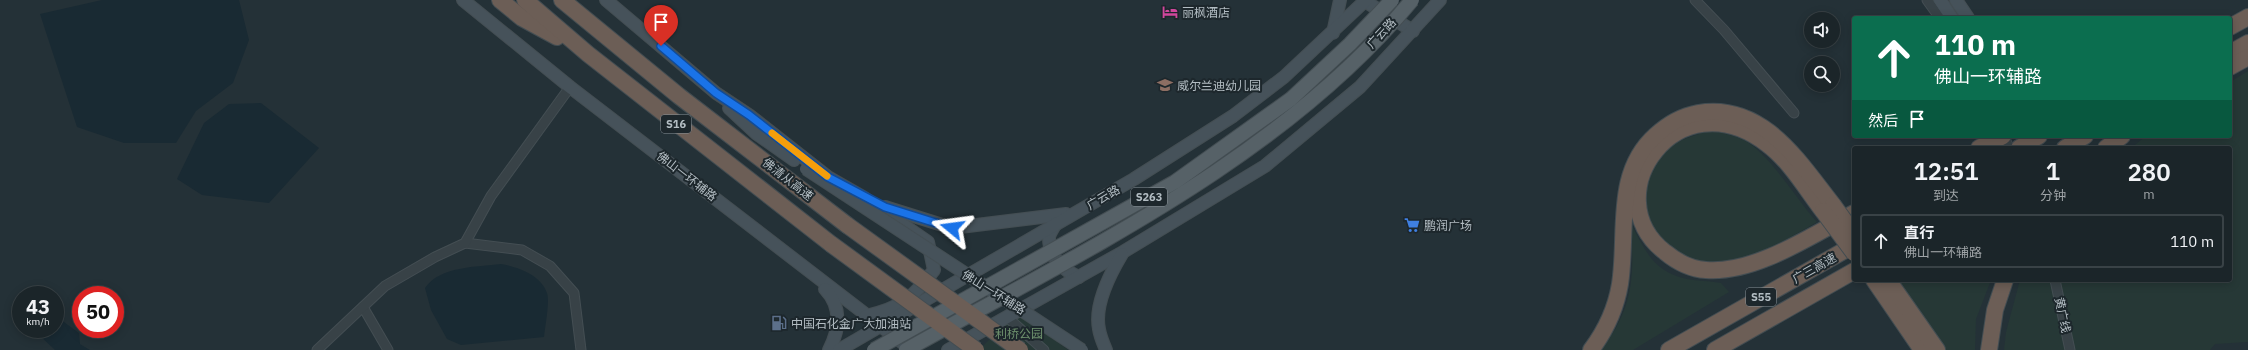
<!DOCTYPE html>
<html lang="zh">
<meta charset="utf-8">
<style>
:root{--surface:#1b2529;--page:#242d31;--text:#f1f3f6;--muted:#a0a5a8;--line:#394246}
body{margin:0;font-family:"IBM Plex Sans","Noto Sans SC",sans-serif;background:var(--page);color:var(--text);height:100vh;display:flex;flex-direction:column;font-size:15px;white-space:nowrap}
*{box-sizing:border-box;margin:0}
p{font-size:13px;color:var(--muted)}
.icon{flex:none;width:22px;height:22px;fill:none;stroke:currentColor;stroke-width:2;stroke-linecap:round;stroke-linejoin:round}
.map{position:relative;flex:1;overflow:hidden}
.side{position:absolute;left:1852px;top:146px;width:380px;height:136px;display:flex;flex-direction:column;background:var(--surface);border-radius:4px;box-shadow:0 2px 10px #0003,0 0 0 1px var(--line)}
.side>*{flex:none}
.top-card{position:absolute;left:1852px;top:16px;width:380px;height:122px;border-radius:4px;box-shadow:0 2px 10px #0003,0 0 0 1px var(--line);background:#0b6e4f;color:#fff;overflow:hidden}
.controls{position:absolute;left:1804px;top:12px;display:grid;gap:8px}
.controls a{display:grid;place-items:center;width:36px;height:36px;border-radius:50%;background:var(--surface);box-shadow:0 2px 10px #0003,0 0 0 1px var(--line);font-size:20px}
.speed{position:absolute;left:12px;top:286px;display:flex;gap:8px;font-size:20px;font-weight:700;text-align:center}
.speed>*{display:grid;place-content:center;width:52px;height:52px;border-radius:50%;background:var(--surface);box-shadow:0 2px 10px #0003,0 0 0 1px var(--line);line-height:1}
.speed small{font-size:10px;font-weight:400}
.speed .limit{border:6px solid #d22;background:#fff;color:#111}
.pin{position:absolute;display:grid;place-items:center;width:34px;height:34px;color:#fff;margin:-41px -17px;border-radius:50% 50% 50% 0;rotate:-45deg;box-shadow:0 0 4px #0007}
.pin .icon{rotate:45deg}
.me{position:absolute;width:44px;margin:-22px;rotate:286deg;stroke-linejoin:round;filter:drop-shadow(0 0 3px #0008)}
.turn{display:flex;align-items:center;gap:14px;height:84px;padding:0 16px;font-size:18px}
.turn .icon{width:52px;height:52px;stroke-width:2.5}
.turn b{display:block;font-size:28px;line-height:34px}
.then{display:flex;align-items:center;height:38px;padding:0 16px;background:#0003;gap:8px;font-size:15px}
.eta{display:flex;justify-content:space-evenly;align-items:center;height:68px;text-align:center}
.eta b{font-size:24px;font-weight:600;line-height:28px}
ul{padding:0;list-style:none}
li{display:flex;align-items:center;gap:12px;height:54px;margin:0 8px 6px;padding:0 8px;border:2px solid var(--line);border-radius:4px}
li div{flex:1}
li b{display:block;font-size:15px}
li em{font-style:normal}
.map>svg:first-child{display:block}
</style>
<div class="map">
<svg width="2248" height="350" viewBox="0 0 2248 350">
<rect width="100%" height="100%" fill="#243137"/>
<!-- green -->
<g fill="#263836">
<polygon points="2248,71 2248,342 2215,344 2210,350 2004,350 2006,332 2020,280 2230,280 2230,148 2131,148 2146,136 2230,136 2230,82"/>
<path d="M1711 130C1721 133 1734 135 1744 140 1768 152 1798 201 1817 222 1787 240 1756 257 1722 264 1696 269 1658 244 1648 220 1643 206 1648 169 1657 157 1669 142 1693 136 1711 130Z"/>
<path d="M1630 222C1645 250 1653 272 1687 279 1698 281 1710 281 1721 283L1729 292 1633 350H1601C1634 308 1635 274 1630 222Z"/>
<polygon points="1898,280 1991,280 1976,319 1975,350 1946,350"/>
<polygon points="1017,312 1068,350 979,350"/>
</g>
<!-- water -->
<g fill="#192a33">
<polygon points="102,0 239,0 249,40 233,83 196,111 176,143 124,143 77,127 40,14"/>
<polygon points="261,103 319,148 269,203 202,195 177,179 204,123 229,104"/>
<path d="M501 264C518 267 541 275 547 293 550 301 545 327 544 337L461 345 447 339 431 310 425 288C440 266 477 267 501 264Z"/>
<polygon points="57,317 79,333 80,344 90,350 55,350 40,336 46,329 55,329"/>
</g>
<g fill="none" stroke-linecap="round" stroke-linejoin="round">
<defs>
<g id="street">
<polyline points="1695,0 1724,30 1794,113"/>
<polyline points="1927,0 1940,18"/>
<polyline points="2004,136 2009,148"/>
<polyline points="465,243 522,250 550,266 574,293 581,350"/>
<polyline points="2055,280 2070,350"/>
<polyline points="363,307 388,350"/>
<polyline points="1008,318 1044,350"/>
<polyline points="317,350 385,286 435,257 465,243 491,196 570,87"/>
</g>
<g id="secondary">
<polyline points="463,0 570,87 912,350"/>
<path d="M606 0 716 93 749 115 828 177 863 197 928 242 934 270C913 298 901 308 866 316"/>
<polyline points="1363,0 1413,31"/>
<polyline points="1940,0 1952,18"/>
<polyline points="1956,0 1968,18"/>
<polyline points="1333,33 1340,0"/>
<polyline points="729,108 757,134 794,160"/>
<polyline points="885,207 952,228 1066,214"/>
<path d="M1056 223C1054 227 1049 234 1049 238 1049 257 1064 271 1079 277"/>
<path d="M825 289C842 307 840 329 829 350"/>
<polyline points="839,350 1134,179 1233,116 1284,77 1366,0"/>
<polyline points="948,350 1123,252 1265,166 1360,87 1440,0"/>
<path d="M1106 350C1103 343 1100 336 1099 329 1094 305 1110 274 1122 254"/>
</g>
<g id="highway">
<polyline points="500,0 522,18 557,37"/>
<polyline points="525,0 588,54 831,244"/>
<polyline points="562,0 679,96 847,225"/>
<polyline points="2230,27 2248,17"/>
<polyline points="2230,53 2248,43"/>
<polyline points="2230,67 2248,57"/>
<polyline points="1979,148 2003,136"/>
<polyline points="2019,148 2039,136"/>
<polyline points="2065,148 2085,136"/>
<polyline points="2106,148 2122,136"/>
<path d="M1823 211C1806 189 1790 161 1767 144 1677 75 1593 196 1665 252 1677 262 1691 269 1706 270 1755 274 1812 235 1854 213"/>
<polyline points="1874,280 1922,350"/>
<polyline points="1888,280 1937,350"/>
<path d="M1591 350C1606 330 1616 308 1620 284 1628 233 1613 173 1656 135 1668 124 1682 116 1698 113 1763 102 1799 162 1833 205"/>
<polyline points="1669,350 1854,245"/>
<polyline points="1715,350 1854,271"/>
<polyline points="1989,350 1995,310 2005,280"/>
</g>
</defs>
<!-- street casing -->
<use href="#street" stroke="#444e53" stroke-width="11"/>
<!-- secondary casing -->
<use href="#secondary" stroke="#444e53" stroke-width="14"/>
<!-- highway casing -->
<use href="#highway" stroke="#434d52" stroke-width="18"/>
<!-- street -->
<use href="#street" stroke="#384247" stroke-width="9"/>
<!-- secondary -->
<use href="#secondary" stroke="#46525a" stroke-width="12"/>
<!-- highway -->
<use href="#highway" stroke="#6c5e56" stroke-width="16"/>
<defs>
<polyline id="secondary-bridge" points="806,169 1082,350"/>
<g id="primary-bridge">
<polyline points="874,350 1175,182 1291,99 1350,44 1392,0"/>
<path d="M906 350C1081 252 1282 158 1412 0"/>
</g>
<g id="highway-bridge">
<polyline points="1833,205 1854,234"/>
<polyline points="1823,211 1854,253"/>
<polyline points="847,225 1020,350"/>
<polyline points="831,244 976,350"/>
</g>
</defs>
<!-- secondary-bridge casing -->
<use href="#secondary-bridge" stroke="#444e53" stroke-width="14" stroke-linecap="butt"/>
<!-- primary-bridge casing -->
<use href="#primary-bridge" stroke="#444e53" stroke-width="16" stroke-linecap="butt"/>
<!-- highway-bridge casing -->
<use href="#highway-bridge" stroke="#434d52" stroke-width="18" stroke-linecap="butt"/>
<!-- secondary-bridge -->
<use href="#secondary-bridge" stroke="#46525a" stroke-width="12"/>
<!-- primary-bridge -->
<use href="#primary-bridge" stroke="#566167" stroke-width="14"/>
<!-- highway-bridge -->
<use href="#highway-bridge" stroke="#6c5e56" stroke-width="16"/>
</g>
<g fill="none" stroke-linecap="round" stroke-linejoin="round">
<defs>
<polyline id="route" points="661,46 716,93 749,115 828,177 885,207 952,228"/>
</defs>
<!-- route casing -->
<use href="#route" stroke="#114b97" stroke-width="10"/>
<!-- route -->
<use href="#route" stroke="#1a73e8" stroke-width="7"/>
<!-- slow -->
<polyline stroke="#f59e0b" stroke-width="7" points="772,133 827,176"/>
</g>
<!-- icons -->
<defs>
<symbol id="hotel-bare" viewBox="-9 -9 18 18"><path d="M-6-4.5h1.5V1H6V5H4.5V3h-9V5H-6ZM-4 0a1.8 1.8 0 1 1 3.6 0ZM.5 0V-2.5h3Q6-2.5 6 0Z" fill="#d1479c" stroke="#1d272c" stroke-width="2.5" paint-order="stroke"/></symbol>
<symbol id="school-bare" viewBox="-9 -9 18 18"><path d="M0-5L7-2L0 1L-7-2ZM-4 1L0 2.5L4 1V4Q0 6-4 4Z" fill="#8d6e63" stroke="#1d272c" stroke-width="2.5" paint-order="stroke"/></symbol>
<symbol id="supermarket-bare" viewBox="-9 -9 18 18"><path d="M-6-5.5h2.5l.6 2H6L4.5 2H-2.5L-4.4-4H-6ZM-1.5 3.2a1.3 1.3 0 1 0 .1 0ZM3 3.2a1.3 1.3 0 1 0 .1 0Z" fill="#3f7fe0" stroke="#1d272c" stroke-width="2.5" paint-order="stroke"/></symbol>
<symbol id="fuel-bare" viewBox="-9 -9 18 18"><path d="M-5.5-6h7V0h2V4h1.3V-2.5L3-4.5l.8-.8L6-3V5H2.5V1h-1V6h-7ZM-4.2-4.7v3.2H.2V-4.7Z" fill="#5c6f8a" stroke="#1d272c" stroke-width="2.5" paint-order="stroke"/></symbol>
</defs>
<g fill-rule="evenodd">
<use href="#hotel-bare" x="1159" y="1" width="22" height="22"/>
<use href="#school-bare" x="1154" y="74" width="22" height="22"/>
<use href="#supermarket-bare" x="1401" y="214" width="22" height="22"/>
<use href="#fuel-bare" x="768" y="312" width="22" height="22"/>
</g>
<g text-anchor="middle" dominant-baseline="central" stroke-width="4" stroke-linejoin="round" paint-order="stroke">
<!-- shield labels -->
<g fill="#1d272c" stroke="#869096" stroke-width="1">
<rect x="661" y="115" width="30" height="18" rx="3"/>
<rect x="1131" y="188" width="36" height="18" rx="3"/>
<rect x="1746" y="288" width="30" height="18" rx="3"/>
</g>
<g font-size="11" font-weight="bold" fill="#b3bdc3">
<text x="676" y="124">S16</text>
<text x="1149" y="197">S263</text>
<text x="1761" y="297">S55</text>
</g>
<!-- poi labels -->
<g font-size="12" fill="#b3bdc3" stroke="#1d272c" text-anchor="start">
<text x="1182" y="12">丽枫酒店</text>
<text x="1177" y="85">威尔兰迪幼儿园</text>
<text x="1424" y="225">鹏润广场</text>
<text x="791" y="323">中国石化金广大加油站</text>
</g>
<!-- street labels -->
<g font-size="12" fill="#b3bdc3" stroke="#1d272c">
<text transform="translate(1381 33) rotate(-47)">广云路</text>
<text transform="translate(687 176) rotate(38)">佛山一环辅路</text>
<text transform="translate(788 179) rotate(38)">佛清从高速</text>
<text transform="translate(1103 197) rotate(-30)">广云路</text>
<text transform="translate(1814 268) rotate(-29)">广三高速</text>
<text transform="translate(994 292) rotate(32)">佛山一环辅路</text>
<text transform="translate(2063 315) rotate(78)">黄广线</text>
</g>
<!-- park labels -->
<g font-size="12" fill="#6e916d" stroke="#1d272c">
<text x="1019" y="333">利桥公园</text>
</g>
</g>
</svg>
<div class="controls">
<a><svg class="icon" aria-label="sound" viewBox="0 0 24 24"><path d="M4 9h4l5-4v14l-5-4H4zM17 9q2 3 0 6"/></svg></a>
<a><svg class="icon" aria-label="search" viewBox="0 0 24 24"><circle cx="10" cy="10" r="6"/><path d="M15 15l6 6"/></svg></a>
</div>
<div class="speed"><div>43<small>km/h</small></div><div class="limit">50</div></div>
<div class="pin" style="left:661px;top:46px;background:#d93025"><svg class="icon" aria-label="arrive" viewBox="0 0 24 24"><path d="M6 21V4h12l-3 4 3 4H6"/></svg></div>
<svg class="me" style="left:952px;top:228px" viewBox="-20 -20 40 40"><path d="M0-17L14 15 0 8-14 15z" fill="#1a73e8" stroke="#fff" stroke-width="4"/></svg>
<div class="top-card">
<div class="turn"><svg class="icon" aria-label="ahead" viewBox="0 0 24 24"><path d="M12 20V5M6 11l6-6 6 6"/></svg><div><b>110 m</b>佛山一环辅路</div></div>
<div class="then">然后<svg class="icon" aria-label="arrive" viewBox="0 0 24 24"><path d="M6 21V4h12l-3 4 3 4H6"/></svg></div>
</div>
<section class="side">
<div class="eta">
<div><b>12:51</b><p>到达</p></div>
<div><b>1</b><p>分钟</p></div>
<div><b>280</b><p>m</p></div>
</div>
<ul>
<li><svg class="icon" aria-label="ahead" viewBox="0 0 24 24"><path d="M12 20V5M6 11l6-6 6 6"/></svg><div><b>直行</b><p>佛山一环辅路</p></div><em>110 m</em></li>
</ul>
</section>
</div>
